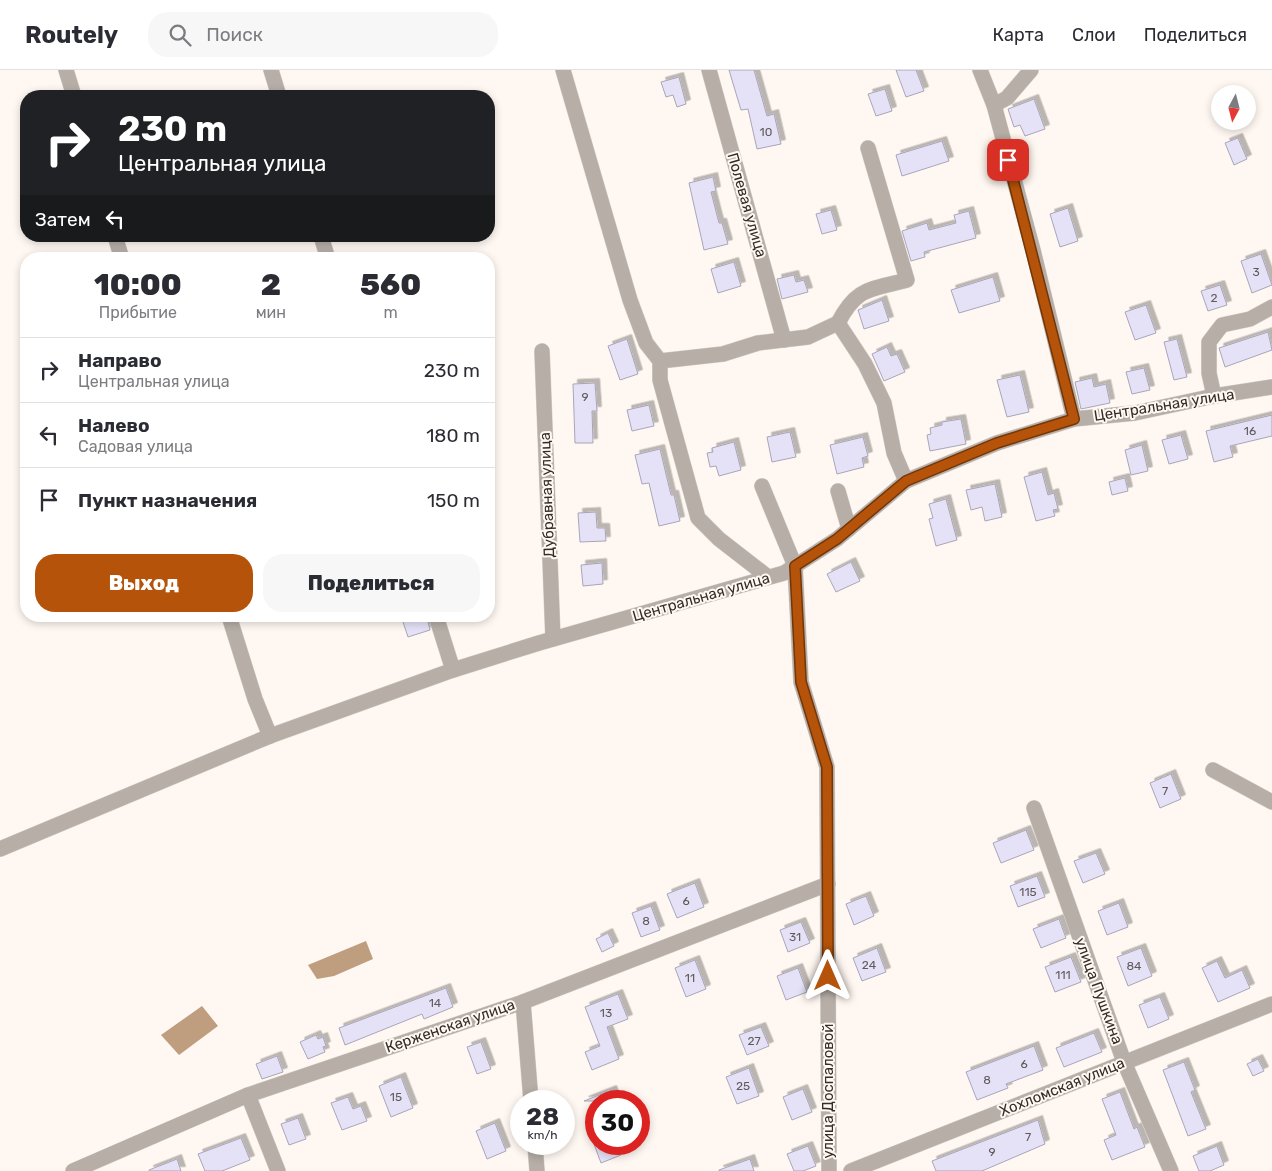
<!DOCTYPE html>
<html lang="ru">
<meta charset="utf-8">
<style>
:root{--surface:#fff;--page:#f7f7f7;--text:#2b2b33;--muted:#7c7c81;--line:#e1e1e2;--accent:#b45309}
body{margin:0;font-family:Rubik,sans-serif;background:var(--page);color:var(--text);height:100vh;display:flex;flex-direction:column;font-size:19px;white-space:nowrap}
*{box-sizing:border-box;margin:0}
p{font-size:16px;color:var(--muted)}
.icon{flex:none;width:28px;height:28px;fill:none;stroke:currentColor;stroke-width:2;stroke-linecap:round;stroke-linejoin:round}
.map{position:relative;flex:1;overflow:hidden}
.details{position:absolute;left:20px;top:182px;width:475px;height:370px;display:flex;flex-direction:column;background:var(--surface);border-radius:20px;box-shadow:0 2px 8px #0003}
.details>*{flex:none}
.top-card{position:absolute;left:20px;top:20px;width:475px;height:152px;border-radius:20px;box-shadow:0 2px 8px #0003;background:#202124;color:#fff;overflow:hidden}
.needle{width:32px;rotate:187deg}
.buttons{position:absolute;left:1211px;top:15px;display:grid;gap:10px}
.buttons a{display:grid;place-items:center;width:45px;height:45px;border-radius:50%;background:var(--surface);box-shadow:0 2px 8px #0003;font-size:25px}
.speed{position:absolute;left:510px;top:1020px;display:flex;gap:10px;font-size:25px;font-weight:700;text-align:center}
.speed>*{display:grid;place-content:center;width:65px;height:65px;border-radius:50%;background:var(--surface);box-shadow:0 2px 8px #0003;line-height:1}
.speed small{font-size:12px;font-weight:400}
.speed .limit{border:8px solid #d22;background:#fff;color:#111}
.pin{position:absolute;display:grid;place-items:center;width:42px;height:42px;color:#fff;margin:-21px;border-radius:10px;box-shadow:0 2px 8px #0006}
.me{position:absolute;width:55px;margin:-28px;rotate:0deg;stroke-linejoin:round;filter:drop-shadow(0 0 4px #0008)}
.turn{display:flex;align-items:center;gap:18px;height:105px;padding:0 15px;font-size:22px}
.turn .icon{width:65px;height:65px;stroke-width:2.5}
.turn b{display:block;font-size:35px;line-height:42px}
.then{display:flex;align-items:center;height:48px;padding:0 15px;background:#0003;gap:10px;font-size:19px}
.eta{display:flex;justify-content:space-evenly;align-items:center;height:85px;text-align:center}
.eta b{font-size:30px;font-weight:800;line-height:35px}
.button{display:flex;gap:10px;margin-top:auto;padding:10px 15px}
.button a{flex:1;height:58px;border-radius:20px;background:var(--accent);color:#fff;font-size:20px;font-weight:800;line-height:58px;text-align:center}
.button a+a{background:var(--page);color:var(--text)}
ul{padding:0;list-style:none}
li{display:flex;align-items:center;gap:15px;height:65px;padding:0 15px;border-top:1px solid var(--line)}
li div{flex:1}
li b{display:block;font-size:19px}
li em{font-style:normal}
header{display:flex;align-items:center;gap:30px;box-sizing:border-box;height:70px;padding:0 25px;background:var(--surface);border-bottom:1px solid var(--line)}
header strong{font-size:24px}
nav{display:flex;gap:28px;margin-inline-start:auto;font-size:18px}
.search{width:350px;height:45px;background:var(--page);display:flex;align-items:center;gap:12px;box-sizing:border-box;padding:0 18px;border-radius:20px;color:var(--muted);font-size:19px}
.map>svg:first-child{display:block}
</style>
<header>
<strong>Routely</strong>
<div class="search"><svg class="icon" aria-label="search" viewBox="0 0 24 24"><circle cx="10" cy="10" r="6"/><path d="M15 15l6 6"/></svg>Поиск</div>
<nav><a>Карта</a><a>Слои</a><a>Поделиться</a></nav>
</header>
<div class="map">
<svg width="1272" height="1101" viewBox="0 0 1272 1101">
<defs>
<filter id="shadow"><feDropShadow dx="4.5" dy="-4.5" stdDeviation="0" flood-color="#0004"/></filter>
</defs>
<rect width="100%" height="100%" fill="#fff7f1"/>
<!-- water -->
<g fill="#be9e7f">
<polygon points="366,871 373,889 334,906 317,909 308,895"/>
<polygon points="202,936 218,956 179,985 161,965"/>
</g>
<!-- building -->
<g fill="#e5e1f6" stroke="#a9a5b9" filter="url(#shadow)">
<polygon points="729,0 754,0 767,46 774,44 781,74 757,79 748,39 741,40"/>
<polygon points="896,0 916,0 924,21 906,27"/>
<polygon points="679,7 686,34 677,37 673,25 666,27 661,12"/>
<polygon points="885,19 892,41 876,46 868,24"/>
<polygon points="1034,29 1045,59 1025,66 1020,55 1014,57 1008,39"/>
<polygon points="1238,68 1247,89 1234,95 1225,73"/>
<polygon points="942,71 949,91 902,106 896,85"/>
<polygon points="713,107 716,121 711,122 719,153 722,153 728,174 704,180 689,113"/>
<polygon points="1068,138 1078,171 1060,177 1050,144"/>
<polygon points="831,140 837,160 822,164 816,144"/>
<polygon points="969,141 976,168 924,182 925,187 911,191 902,161 927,153 929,160 956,153 954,145"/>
<polygon points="1261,184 1272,215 1252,223 1241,191"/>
<polygon points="734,192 741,216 718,223 711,199"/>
<polygon points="794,205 796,212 804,210 808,222 782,229 777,209"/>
<polygon points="993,207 1000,231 959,243 951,220"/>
<polygon points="1220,215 1227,235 1208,241 1201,221"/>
<polygon points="882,230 889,251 864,259 858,240"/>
<polygon points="1146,235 1156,263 1135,270 1125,242"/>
<polygon points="1268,262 1272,280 1225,297 1219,278"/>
<polygon points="627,269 638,304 620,310 608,276"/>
<polygon points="1177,269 1187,307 1174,310 1164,272"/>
<polygon points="887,277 891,286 897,284 905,302 884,311 872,284"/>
<polygon points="1144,298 1150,320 1132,324 1126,302"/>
<polygon points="1020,305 1029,342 1007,347 997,310"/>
<polygon points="1092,308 1094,317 1106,314 1110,333 1081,339 1075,312"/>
<polygon points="595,313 597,341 592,341 593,373 575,373 573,314"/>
<polygon points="649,335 654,356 632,361 627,340"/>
<polygon points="1272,345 1272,366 1230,376 1233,387 1214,392 1206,361"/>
<polygon points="961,349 966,374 930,381 927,365 931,364 930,358 942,355 942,352"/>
<polygon points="790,362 796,387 772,392 767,367"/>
<polygon points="1181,365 1188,389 1169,394 1162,370"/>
<polygon points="863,367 868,386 862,388 864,397 837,404 830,375"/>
<polygon points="734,372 741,400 719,406 716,396 710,397 707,383 713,382 712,378"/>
<polygon points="1142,375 1148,401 1131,405 1125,380"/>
<polygon points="660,379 671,425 674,425 680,451 659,456 649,413 642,414 635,385"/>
<polygon points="1042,402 1048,425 1054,423 1058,439 1053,440 1055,446 1036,451 1024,407"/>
<polygon points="1125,408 1128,421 1112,425 1109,412"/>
<polygon points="995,414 1002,447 985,451 982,437 971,440 966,420"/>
<polygon points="946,429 957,470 936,476 929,449 933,448 929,434"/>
<polygon points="596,442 597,458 605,458 606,471 580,472 578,443"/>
<polygon points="851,492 860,511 836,522 827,504"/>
<polygon points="602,493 603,514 583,516 581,495"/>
<polygon points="401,546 420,546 421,550 427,548 430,560 408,567"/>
<polygon points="1171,704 1181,729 1160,738 1150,713"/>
<polygon points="1026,760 1034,780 1001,793 993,773"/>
<polygon points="1096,783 1105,804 1083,813 1074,791"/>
<polygon points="1037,806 1045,827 1018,837 1010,816"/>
<polygon points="695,813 704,837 677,848 667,824"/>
<polygon points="866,826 874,846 854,855 846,834"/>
<polygon points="1119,833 1128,857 1107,865 1098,841"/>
<polygon points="651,836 660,860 641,867 632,843"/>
<polygon points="1059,849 1066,868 1041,878 1033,859"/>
<polygon points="801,852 810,873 788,882 780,860"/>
<polygon points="608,863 614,876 602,882 596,869"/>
<polygon points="877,878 886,902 862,911 853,888"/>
<polygon points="1141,878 1152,906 1128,916 1117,887"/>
<polygon points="1071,887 1081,912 1055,922 1045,897"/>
<polygon points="695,890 706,919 686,927 675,898"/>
<polygon points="1217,891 1225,908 1242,900 1250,918 1218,932 1202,898"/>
<polygon points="798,898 807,922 786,930 777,906"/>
<polygon points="446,918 453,937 424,949 422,944 345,975 339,958"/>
<polygon points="618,924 628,949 607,957 619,989 592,1000 585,982 600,976 585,937"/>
<polygon points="1160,927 1169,949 1148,958 1139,935"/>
<polygon points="761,957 769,976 747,985 739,965"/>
<polygon points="1094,963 1102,982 1064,997 1056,978"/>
<polygon points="316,965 318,969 323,967 326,976 323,977 325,982 308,989 300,972"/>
<polygon points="481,972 491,999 477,1004 467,977"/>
<polygon points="1034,976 1043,1000 1006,1014 1008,1018 977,1030 966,1002"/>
<polygon points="277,986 283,1002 262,1009 256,994"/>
<polygon points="1258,989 1264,1001 1253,1006 1247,994"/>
<polygon points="1184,992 1195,1020 1191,1022 1206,1059 1188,1066 1163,1000"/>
<polygon points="749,998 759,1026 737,1034 726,1007"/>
<polygon points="401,1007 413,1038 391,1047 379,1016"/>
<polygon points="803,1019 812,1042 792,1050 783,1027"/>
<polygon points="612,1020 616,1031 584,1031"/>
<polygon points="1120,1022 1134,1059 1137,1057 1145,1077 1112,1090 1104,1070 1116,1065 1102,1029"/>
<polygon points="348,1027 353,1039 361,1036 367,1051 342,1060 331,1033"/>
<polygon points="298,1048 306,1069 289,1075 281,1054"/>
<polygon points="1038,1050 1045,1074 982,1101 936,1101 932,1091"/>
<polygon points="495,1053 506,1081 487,1089 476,1061"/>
<polygon points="241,1068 250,1090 222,1101 205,1101 198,1084"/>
<polygon points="594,1074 616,1074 621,1085 601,1093"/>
<polygon points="808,1076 816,1096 803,1101 794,1101 787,1084"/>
<polygon points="1217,1076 1224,1095 1210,1101 1199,1101 1193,1086"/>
<polygon points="177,1089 181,1101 149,1101 149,1100"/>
<polygon points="750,1089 754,1101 719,1101 719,1100"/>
</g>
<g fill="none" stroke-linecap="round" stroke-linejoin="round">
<defs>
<g id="minor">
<polyline points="66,0 74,26"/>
<polyline points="271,0 279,26"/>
<polyline points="563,0 630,230 646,273 660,291"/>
<polyline points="709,0 784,270"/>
<polyline points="980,0 994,35 1033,180 1074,349"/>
<polyline points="994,35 1007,28 1031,0"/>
<polyline points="115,166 122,189"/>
<polyline points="321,166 328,189"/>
<path d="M838 253C857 216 871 220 907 210L868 78"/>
<polyline points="542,281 553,569"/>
<polyline points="1214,326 1209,303 1209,272 1222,255 1250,249 1272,237"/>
<polyline points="762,416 795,496 801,612 827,697 829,1101"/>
<polyline points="838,421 849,459"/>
<polyline points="768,507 719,469 698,448 660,310 660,291 723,284 758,273 808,267 838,253 865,294 884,333 894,383 906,411"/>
<polyline points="229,546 255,629 270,666"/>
<polyline points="436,546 453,600"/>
<polyline points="1213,700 1272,732"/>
<polyline points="1034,738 1124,992 1171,1101"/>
<polyline points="0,779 270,666 453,600 539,573 784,503 837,469 906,411 997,373 1074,349 1135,343 1214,326 1272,317"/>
<polyline points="523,932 531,1031"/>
<polyline points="248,1025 278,1101"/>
<polyline points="535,1074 537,1101"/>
<polyline points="73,1101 248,1025 523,932 828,814"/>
<polyline points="851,1101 1272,934"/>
</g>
</defs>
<!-- minor casing -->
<use href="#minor" stroke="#dad3cd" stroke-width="16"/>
<!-- minor -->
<use href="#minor" stroke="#b6aea7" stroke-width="15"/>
</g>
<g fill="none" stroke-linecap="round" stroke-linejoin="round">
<defs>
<polyline id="route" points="828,906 827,697 801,612 795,496 837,469 906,411 997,373 1074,349 1008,90"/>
</defs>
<!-- route casing -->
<use href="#route" stroke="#753606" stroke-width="12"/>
<!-- route -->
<use href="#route" stroke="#b45309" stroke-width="9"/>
</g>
<g text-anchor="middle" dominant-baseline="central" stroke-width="4" stroke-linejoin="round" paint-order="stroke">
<!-- number labels -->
<g font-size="12" fill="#605a5b">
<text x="766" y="62">10</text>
<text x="1256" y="202">3</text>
<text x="1214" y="228">2</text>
<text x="585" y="327">9</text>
<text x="1250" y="361">16</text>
<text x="1165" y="721">7</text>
<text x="1028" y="822">115</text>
<text x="686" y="831">6</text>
<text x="646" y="851">8</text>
<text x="795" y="867">31</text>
<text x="869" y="895">24</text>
<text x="1134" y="896">84</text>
<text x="1063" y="905">111</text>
<text x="690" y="908">11</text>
<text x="435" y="933">14</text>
<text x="606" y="943">13</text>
<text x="754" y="971">27</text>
<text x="1024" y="994">6</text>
<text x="987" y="1010">8</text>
<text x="743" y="1016">25</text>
<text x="396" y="1027">15</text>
<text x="1028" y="1067">7</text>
<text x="992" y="1082">9</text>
</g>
<!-- street labels -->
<g font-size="15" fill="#342d27" stroke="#fff7f1">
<text transform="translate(747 135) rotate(74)">Полевая улица</text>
<text transform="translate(1164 335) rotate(-9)">Центральная улица</text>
<text transform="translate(547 425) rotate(-92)">Дубравная улица</text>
<text transform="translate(701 527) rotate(-16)">Центральная улица</text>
<text transform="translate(1099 921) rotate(70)">улица Пушкина</text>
<text transform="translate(450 956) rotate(-19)">Керженская улица</text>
<text transform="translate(1062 1017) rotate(-22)">Хохломская улица</text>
<text transform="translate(828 1021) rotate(-90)">улица Доспаловой</text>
</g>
</g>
</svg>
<div class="buttons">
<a><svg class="needle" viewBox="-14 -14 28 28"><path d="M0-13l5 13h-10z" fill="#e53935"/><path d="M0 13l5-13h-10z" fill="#7c7c81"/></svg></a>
</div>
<div class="speed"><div>28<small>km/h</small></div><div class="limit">30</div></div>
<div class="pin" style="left:1008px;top:90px;background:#d93025"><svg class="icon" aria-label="arrive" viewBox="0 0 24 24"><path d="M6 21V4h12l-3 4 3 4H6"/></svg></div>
<svg class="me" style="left:828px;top:906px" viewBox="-20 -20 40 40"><path d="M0-17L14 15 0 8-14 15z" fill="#b45309" stroke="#fff" stroke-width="4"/></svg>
<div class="top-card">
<div class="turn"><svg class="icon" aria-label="right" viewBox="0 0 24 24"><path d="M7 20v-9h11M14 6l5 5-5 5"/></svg><div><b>230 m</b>Центральная улица</div></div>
<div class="then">Затем<svg class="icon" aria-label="left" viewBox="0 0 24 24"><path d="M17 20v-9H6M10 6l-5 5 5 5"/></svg></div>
</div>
<section class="details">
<div class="eta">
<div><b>10:00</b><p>Прибытие</p></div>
<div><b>2</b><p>мин</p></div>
<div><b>560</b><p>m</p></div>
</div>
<ul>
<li><svg class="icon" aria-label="right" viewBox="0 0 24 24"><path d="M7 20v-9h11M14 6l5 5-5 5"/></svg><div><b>Направо</b><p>Центральная улица</p></div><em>230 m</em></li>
<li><svg class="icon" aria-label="left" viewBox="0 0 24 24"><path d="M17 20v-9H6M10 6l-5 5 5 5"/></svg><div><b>Налево</b><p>Садовая улица</p></div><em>180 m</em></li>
<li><svg class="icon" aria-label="arrive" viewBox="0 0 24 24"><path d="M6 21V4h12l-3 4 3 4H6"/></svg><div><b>Пункт назначения</b></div><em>150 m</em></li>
</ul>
<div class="button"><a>Выход</a><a>Поделиться</a></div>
</section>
</div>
